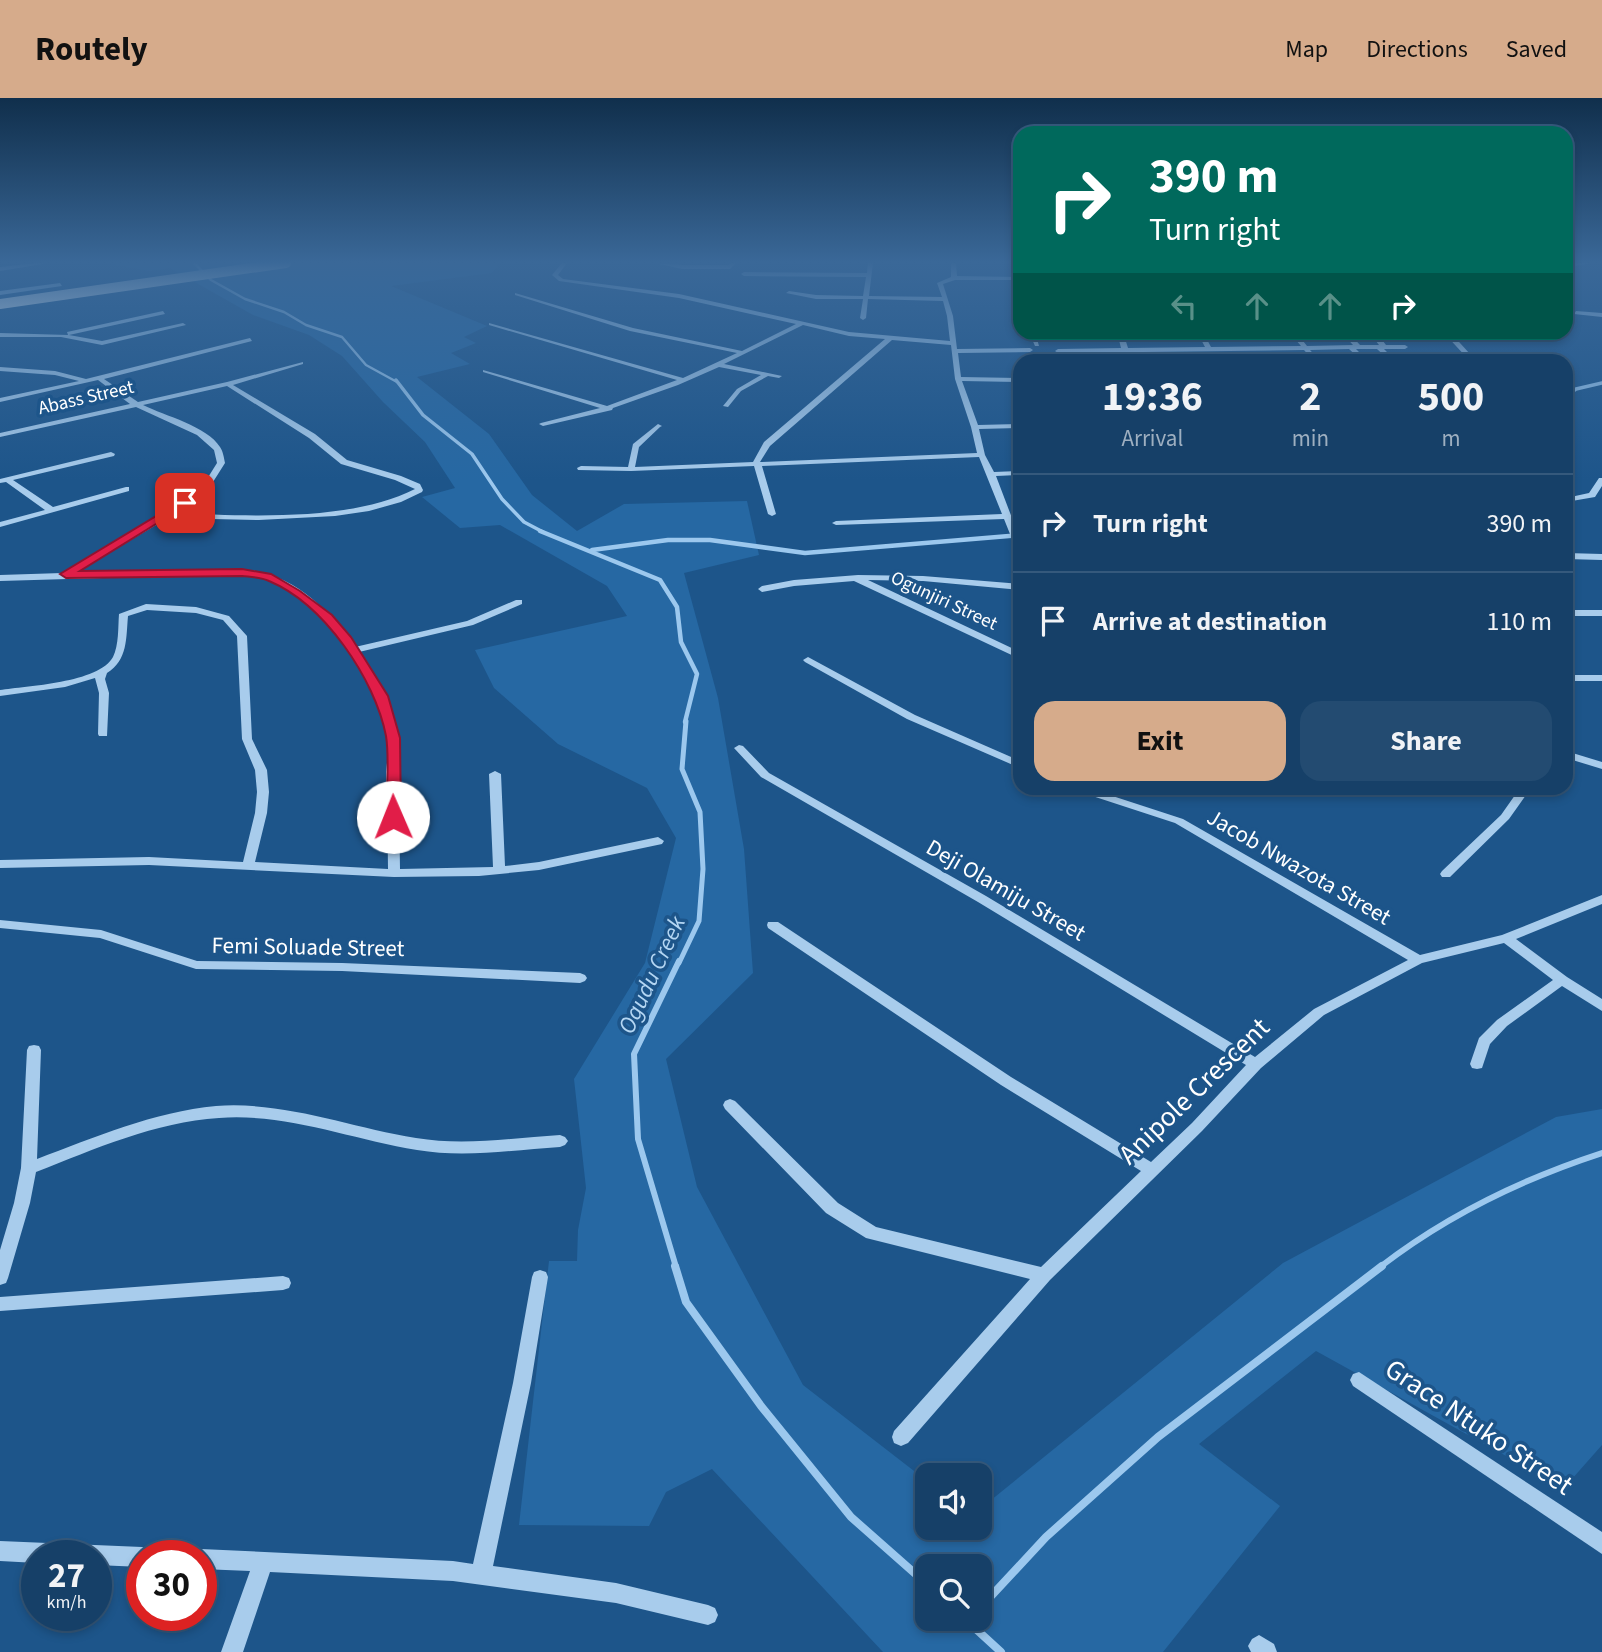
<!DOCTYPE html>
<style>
:root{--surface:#164068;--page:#234b71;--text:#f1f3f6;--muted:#9eafc0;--line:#35597c;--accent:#d6ab8b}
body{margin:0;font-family:"Source Sans 3",sans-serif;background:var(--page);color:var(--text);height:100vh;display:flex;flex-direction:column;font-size:26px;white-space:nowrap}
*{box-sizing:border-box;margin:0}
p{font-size:23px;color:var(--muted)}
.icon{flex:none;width:38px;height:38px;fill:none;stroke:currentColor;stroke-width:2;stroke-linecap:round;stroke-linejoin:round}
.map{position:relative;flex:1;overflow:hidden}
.drawer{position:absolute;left:1013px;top:256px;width:560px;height:441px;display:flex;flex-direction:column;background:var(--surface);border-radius:21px;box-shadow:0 4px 10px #0003,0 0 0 2px var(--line)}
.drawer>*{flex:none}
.banner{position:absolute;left:1013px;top:28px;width:560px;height:214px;border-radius:21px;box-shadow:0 4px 10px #0003,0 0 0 2px var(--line);background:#00695c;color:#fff;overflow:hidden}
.controls{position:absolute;left:915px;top:1365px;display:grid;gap:14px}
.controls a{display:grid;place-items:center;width:77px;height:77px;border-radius:14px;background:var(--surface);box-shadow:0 4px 10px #0003,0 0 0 2px var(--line);font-size:35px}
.speed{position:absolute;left:21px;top:1442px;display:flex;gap:14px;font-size:35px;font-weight:700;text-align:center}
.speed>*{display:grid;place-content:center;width:91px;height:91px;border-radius:50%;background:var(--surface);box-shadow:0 4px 10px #0003,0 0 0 2px var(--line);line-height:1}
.speed small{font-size:18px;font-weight:400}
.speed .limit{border:10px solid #d22;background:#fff;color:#111}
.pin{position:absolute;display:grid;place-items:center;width:60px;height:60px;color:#fff;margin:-30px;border-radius:14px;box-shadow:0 4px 10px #0006}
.me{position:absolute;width:77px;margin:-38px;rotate:359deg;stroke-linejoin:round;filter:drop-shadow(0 0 5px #0008)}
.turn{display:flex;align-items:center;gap:24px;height:147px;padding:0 21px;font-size:32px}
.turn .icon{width:91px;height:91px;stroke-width:2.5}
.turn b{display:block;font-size:49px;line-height:60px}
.lanes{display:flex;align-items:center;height:66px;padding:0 21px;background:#0003;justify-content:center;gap:35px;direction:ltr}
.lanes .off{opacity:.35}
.eta{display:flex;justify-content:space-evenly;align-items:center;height:119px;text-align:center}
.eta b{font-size:42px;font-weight:700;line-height:49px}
.cta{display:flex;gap:14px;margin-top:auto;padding:14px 21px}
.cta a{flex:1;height:80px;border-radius:21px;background:var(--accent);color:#111;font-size:28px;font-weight:700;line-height:80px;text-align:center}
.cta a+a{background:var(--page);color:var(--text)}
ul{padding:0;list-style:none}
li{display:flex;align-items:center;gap:21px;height:98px;padding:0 21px;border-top:2px solid var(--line)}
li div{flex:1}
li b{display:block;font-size:26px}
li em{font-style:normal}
header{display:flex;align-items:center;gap:42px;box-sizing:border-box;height:98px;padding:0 35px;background:var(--accent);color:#111}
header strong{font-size:33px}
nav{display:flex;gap:38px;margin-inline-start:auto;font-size:24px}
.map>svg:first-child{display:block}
</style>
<header>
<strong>Routely</strong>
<nav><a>Map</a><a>Directions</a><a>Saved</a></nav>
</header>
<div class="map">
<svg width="1602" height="1554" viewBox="0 0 1602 1554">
<rect width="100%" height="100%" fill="#1d558a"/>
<!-- green -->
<path fill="#2668a3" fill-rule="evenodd" d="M106 165H499L492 175 391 188 487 228 464 239 476 245 451 255 470 266 417 279 489 336 532 397 577 433 624 406 747 403 759 457 684 475 718 600 744 751 753 875 666 961 697 1089 803 1287 927 1383 928 1430H980V1411L1283 1165 1556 1019 1602 1011V1347L1564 1390 1316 1253 1199 1346 1280 1408 1163 1554H883L712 1371 666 1394 649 1428 519 1427 549 1163H577L578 1132 586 1090 574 981 645 865 676 740 647 690 558 646 494 590 475 552 627 518 607 488 500 427 460 430 422 399 455 390 425 344 383 304 342 258 309 237 253 217 170 170 149 173ZM928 1468H980V1521H928Z"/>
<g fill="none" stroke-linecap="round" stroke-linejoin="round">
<!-- stream-far5 -->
<polyline stroke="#9cc8ee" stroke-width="2.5" points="194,165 211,182 245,201 284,214 306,227 342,239 366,267 397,284"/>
<!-- stream-far4 -->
<g stroke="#9cc8ee" stroke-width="3.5">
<polyline points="396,282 423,317 472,356 502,401 524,424 543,434"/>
<polyline points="1566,298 1576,291 1602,285"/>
</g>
<!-- stream-far3 -->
<g stroke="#9cc8ee" stroke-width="4.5">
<polyline points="540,433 660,482 677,509 681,544 697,576 685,624"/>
<polyline points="592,452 668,442 710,442 805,455 1020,437"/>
</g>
<!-- stream-far2 -->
<polyline stroke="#9cc8ee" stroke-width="5" points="679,865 699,823 703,771 700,714 682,671 686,623"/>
<!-- stream-far1 -->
<g stroke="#9cc8ee" stroke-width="6">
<polyline points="676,1169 638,1041 634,956 679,863"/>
<path d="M1380 1169C1446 1118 1522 1081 1602 1055"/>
</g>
<!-- stream -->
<g stroke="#9cc8ee" stroke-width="8">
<polyline points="675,1168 686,1204 761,1308 851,1419 928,1487"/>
<polyline points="980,1510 1046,1439 1158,1339 1382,1168"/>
<polyline points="965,1521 1001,1554"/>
</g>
<!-- minor -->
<g fill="#a8ccec" fill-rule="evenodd">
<polygon points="36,165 49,165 0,173 0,169"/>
<path d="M562 165H567L558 177 563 181 679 196 849 234 950 243 947 218 943 203 868 201 866 220 863 222 860 220 863 201H816L786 195 789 193 816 197 863 198 866 179 744 178 741 176 744 174 867 175 868 165H873L869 198 942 199 937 185 951 179V165H956L957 178 1020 179V183H1016L1020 194V203L1017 201 1011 182H955L943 186 953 218 957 251 1030 250 1033 252 1030 254 958 255 961 279 1020 280V284L962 283 978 327 1020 326V330L979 331 985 357 994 374 1020 373V377L996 378 1020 441V453L1016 451 1004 421 836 427 832 425 836 423 1002 416 979 359 762 368 776 416 772 418 768 416 754 368 631 373 578 372 577 370 581 368 628 369 633 346 658 326 662 328 660 329 639 349 635 369 753 364 764 344 885 241 849 238 803 227 724 266 782 278 779 280 768 278 741 293 728 309 723 308 737 291 761 277 719 269 678 287 613 310 612 312 543 328 539 326 541 325 600 310 483 274V272L607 308 677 282 489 227V225L683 280 737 255 630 233 515 197V195L633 230 742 253 796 226 679 200 559 183 552 177ZM892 242 951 247 955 281 971 329 977 355 760 364 770 348Z"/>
<polygon points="655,165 682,167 729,167 731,165 736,165 730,171 682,171"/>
<polygon points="1566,165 1594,165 1566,169"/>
<polygon points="60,185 62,188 0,197 0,193"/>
<polygon points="163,213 165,216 69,237 102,243 183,225 186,227 102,247 61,239 0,239 0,235 68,237 67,234"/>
<polygon points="1576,213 1602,215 1602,219 1574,216"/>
<polygon points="1029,234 1035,234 1039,248 1035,248"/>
<polygon points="1117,234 1123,234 1128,250 1205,249 1197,234 1203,234 1211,249 1301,248 1289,234 1296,234 1307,248 1353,247 1341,234 1348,234 1360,247 1379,247 1369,234 1376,234 1386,247 1405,247 1408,249 1405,251 1384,251 1395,262 1389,262 1377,251 1356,251 1367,262 1361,262 1349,251 1310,252 1319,262 1313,262 1304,252 1058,255 1055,253 1058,251 1121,250"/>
<polygon points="1443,234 1450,234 1470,256 1558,260 1561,262 1474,260 1475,262 1469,262"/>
<path d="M250 240 252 243 104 281 138 304 227 284 303 264V266L233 287 315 336 347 362 401 378 420 386 423 392 422 394 401 404 369 413 335 418 259 422 168 420 75 475C111 474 147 473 183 472 205 472 227 470 249 472 294 477 331 513 355 549L467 523 516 502H522V506L473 527 359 554C377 580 390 606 398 637L400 771 493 769 489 676 495 673 501 676 505 768 539 764 658 739 664 743 662 746 539 772 479 778 394 779 149 767 0 770V762L149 759 243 764 255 715 257 694 255 672 242 641 237 538 223 522 196 515 147 512 128 518C126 540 128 562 107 575L105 581 109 595 107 638H99L98 636 99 595 95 580 65 589 0 598V592C26 588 99 585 113 559 119 547 118 529 119 516L146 506 196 509 229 518 247 538 252 641 267 672 269 694 267 715 255 764 388 771C388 739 386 706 386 674 387 662 390 649 388 636 378 580 320 500 265 480 257 477 248 477 239 476L0 483V477L62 475 129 437 186 399 207 381 217 365 214 352 197 337 136 309 0 339V335L130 306 98 282 0 304V300L79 283 55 277 0 273V269L55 273 86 281ZM227 288 309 340 341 366 395 382 415 391C349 424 248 418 175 415L213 384 225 365C224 360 223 353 220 349 207 328 165 318 143 307Z"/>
<polygon points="111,354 115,356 114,358 13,382 53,409 126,389 129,389 129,393 0,429 0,424 45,412 6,384 0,385 0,381"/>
<polygon points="1599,380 1602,380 1602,388 1595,399 1566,404 1566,400 1589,395"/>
<polygon points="1566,455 1602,456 1602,462 1566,461"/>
<polygon points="858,477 923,478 1020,486 1020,492 923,483 868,482 1020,554 1020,561 854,483 794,488 762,494 758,491 762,488 794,482"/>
<rect x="1566" y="512" width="36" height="6"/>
<polygon points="808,559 915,617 1020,663 1020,670 907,621 805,564 803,562"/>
<rect x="1566" y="577" width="36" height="6"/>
<polygon points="739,647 743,648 769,675 986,798 1255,959 1314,911 1408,862 1175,725 1074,692 1073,690 1088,690 1183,721 1420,857 1502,837 1602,797 1602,806 1516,841 1567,879 1602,901 1602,913 1562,888 1507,928 1490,946 1482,970 1477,971 1472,970 1470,966 1479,940 1497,922 1553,882 1504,845 1422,865 1324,917 1261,970 1202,1033 1050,1182 908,1345 901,1348 894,1345 892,1339 894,1333 1030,1181 866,1140 826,1115 725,1011 723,1007 725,1003 730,1001 735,1003 838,1105 876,1129 1041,1169 1141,1073 1001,987 768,830 767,827 768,824 778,824 1011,979 1151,1064 1192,1025 1246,967 978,804 761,679 734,650"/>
<polygon points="1566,653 1602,664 1602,671 1566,660"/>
<polygon points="1520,690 1531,690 1509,721 1450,779 1442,779 1440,776 1442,773 1501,717"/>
<polygon points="0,822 101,832 197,863 342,865 580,875 585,877 587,880 585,883 580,885 342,873 196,871 100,840 0,830"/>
<path d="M34 947 39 948 41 952 37 1061C95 1039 154 1014 216 1008 285 1003 349 1029 416 1040 464 1048 512 1040 560 1037L565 1039 568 1043 565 1047 560 1049C513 1052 464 1060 417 1052 350 1041 287 1015 219 1020 155 1024 95 1051 36 1074L30 1105 8 1180 6 1185 0 1187V1152L14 1105 21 1070 27 952 29 948Z"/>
<polygon points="540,1172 546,1174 548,1179 531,1285 493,1468 616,1485 708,1507 715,1510 718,1517 715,1524 708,1527 616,1505 453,1483 270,1474 243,1554 221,1554 250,1473 201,1471 201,1458 192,1458 194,1454 201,1451 453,1463 473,1466 513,1285 532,1179 534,1174"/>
<polygon points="283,1178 289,1180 291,1185 289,1190 283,1192 0,1213 0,1199"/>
<polygon points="1359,1274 1602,1434 1602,1456 1353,1288 1350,1282 1353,1276"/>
<polygon points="0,1443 142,1449 149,1452 152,1458 142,1458 142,1469 96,1467 96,1458 37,1458 37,1465 0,1463"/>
<polygon points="1259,1537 1274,1546 1277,1554 1251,1554 1248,1548 1252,1541"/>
</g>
<!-- highway-bridge -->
<polyline stroke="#fff" stroke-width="10" points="0,206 286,165"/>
</g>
<!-- sky -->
<linearGradient id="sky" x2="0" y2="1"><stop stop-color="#102f4c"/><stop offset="0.43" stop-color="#3a6898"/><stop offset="1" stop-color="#3a6898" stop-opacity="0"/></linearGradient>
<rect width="1602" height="382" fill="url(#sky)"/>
<!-- route -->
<path fill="#e11d48" stroke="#92132f" stroke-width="2" d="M181 403 190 405 80 473 242 471 271 476 300 493 332 517 351 539 388 598 400 640 401 719 398 723 393 724 386 719C386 694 390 663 386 638 375 581 324 506 269 483 261 479 251 479 242 478L66 480 60 476Z"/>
<g text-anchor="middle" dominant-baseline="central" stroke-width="7" stroke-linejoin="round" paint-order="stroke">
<!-- far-street labels -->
<g font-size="19" fill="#fff" stroke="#1d558a">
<text transform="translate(86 300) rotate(-13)">Abass Street</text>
<text transform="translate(944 503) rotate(25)">Ogunjiri Street</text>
</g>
<!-- street labels -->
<g font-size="23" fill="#fff" stroke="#1d558a">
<text transform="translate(1299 769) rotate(30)">Jacob Nwazota Street</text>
<text transform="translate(1006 792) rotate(30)">Deji Olamiju Street</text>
<text transform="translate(308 849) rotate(1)">Femi Soluade Street</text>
</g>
<!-- water labels -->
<g font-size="24" font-style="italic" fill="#b4d6f3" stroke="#1d558a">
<text transform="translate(652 877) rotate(-65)">Ogudu Creek</text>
</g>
<!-- near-street labels -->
<g font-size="28" fill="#fff" stroke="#1d558a">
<text transform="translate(1194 993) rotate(-44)">Anipole Crescent</text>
<text transform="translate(1479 1329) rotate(34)">Grace Ntuko Street</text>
</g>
</g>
</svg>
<div class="controls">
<a><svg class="icon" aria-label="sound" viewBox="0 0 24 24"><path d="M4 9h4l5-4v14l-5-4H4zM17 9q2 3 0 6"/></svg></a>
<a><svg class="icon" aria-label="search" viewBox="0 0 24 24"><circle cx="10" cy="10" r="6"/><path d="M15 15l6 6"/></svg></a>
</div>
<div class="speed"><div>27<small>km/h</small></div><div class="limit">30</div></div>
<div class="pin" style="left:185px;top:405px;background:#d93025"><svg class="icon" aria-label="arrive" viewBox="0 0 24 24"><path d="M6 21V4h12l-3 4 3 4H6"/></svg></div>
<svg class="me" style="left:393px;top:719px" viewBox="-20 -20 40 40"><circle r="19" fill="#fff"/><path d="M0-13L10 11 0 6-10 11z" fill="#e11d48"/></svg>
<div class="banner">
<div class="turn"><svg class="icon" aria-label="right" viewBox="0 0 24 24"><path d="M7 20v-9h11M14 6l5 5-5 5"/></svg><div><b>390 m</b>Turn right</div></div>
<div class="lanes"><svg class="icon off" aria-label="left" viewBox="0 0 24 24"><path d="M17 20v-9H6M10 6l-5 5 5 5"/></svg><svg class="icon off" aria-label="ahead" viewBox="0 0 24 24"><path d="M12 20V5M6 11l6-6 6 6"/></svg><svg class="icon off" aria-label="ahead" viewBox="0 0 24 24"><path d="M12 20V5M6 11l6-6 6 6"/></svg><svg class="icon" aria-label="right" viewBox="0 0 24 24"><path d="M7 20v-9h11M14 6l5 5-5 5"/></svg></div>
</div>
<section class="drawer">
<div class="eta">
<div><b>19:36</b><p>Arrival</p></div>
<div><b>2</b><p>min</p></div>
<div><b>500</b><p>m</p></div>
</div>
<ul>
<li><svg class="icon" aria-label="right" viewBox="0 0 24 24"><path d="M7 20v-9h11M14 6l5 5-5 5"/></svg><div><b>Turn right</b></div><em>390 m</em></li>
<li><svg class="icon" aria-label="arrive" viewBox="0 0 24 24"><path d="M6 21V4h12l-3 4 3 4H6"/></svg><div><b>Arrive at destination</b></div><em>110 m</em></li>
</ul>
<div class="cta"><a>Exit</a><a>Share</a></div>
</section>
</div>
